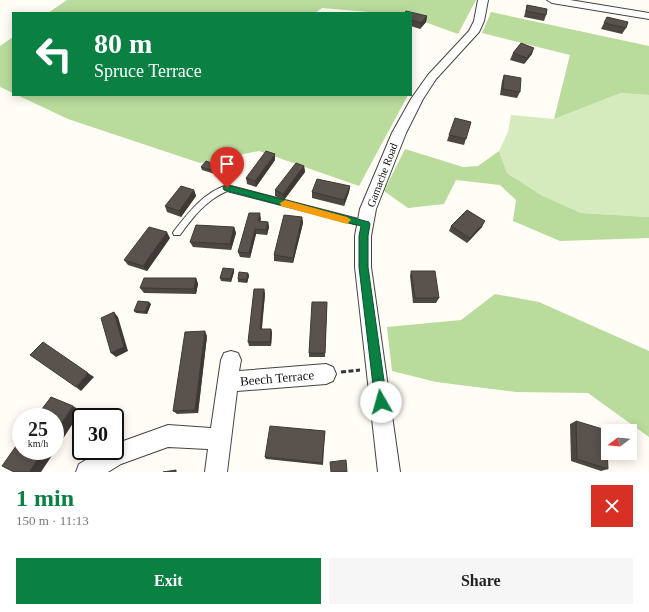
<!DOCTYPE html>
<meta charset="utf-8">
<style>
:root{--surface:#fff;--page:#f6f6f6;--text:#222;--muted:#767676;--accent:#0b8043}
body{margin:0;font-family:Georgia,serif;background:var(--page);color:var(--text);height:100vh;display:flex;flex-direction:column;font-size:15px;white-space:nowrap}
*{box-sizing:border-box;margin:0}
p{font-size:13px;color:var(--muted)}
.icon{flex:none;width:22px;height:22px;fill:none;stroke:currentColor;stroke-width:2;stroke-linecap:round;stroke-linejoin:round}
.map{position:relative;height:472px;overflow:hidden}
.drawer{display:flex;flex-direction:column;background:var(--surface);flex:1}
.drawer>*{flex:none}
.guide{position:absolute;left:12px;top:12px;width:400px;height:84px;border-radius:0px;box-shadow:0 2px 10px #0003;background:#0b8043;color:#fff;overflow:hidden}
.needle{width:26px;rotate:254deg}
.fabs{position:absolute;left:601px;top:424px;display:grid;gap:8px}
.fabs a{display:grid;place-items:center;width:36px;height:36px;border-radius:0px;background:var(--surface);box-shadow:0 2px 10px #0003;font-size:20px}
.speed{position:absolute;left:12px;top:408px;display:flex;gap:8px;font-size:20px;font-weight:700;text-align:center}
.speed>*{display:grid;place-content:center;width:52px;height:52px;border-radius:50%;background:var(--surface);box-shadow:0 2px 10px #0003;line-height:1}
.speed small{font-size:10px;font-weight:400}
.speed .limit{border:2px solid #111;border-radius:6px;background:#fff;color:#111}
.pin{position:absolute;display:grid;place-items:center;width:34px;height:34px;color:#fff;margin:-41px -17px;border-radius:50% 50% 50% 0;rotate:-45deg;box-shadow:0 0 4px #0007}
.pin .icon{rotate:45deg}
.me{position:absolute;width:44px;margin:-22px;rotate:353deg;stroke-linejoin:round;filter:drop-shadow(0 0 3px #0008)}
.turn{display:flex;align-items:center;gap:14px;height:84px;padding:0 16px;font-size:18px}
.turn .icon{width:52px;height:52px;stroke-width:2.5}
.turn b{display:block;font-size:28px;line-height:34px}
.round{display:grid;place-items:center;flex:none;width:42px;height:42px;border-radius:0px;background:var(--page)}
.overview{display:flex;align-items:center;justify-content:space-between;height:68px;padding:0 16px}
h1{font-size:24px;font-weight:700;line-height:30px;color:var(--accent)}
.cta{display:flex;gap:8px;margin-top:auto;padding:8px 16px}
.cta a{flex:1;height:46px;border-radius:0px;background:var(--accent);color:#fff;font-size:16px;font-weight:700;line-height:46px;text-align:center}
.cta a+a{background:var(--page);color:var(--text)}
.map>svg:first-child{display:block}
</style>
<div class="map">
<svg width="649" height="472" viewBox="0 0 649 472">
<rect width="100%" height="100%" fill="#fffdf5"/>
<!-- green -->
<polygon fill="#d5ebbd" points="621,93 649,95 649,217 581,213 541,195 507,173 499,151 508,132 511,115 554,119"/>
<!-- forest -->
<g fill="#b9dc9c">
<polygon points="67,0 476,0 458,34 411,17 411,13 380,13 322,8 315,13 48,13"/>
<polygon points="491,12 649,46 649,95 621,93 554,119 570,55 482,33"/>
<polygon points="13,37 13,93 0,87 0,46"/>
<polygon points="17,95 408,95 359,186 259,151 200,163 68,119"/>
<polygon points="405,149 463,167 478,166 499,151 507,173 541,195 581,213 649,217 649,238 560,241 513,221 516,200 500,185 456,180 444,204 408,208 384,191"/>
<polygon points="495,294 539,302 649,351 649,437 588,393 516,392 436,382 392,371 387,327 461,320"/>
</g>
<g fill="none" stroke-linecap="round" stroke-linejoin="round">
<defs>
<path id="lane" d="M227 185 366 221 369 222 370 224 369 226 366 227 227 191C206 200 193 217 180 235H174L173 233 174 231C189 212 203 193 227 185Z"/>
<g id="street">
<polygon points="478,0 488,0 484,21 479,32 436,79 423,99 406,133 376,209 371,236 371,267 400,472 378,472 355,267 355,236 360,209 392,133 411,99 428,75 469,31 474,21"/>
<polygon points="547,0 570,0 649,13 649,19 552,3"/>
<polygon points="231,351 238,353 241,360 239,371 326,364 333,367 336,374 333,381 326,384 237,391 227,472 205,472 208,449 168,447 121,464 108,472 76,472 79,464 101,451 115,451 115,444 168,425 211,428 221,360 224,353"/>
</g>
</defs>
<!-- lane casing -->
<use href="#lane" stroke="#444" stroke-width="2"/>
<!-- street casing -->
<use href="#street" stroke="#444" stroke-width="2"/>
<!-- path -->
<polyline stroke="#333" stroke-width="3" stroke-dasharray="5 2.5" stroke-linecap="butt" points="341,372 360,370"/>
<!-- lane -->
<use href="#lane" fill="#fff" fill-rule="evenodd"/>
<!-- street -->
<use href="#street" fill="#fff" fill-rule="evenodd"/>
</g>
<!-- wall -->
<g fill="#4d4742">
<polygon points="527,5 546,15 544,21 524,17"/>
<polygon points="411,13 427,16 426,22 420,29 411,26"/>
<polygon points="607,17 626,28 622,34 601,29"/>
<polygon points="513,53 532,54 524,64 510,60"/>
<polygon points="504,75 520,92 517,98 500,95 502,81"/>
<polygon points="471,122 464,145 447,141 449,135"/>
<polygon points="275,160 256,187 247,184 246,178"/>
<polygon points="304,166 305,172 284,200 275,196 275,190"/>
<polygon points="201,167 235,173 231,179 202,170"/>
<polygon points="350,186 349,192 344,206 312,198 312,192"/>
<polygon points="194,190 196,196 181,217 167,212 165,206"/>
<polygon points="302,217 303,223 293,263 274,261 274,255"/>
<polygon points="261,219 260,221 268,222 269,227 267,235 256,234 250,258 240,257 238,252"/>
<polygon points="451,226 482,227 467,243 449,231"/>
<polygon points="234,227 236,233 231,250 193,247 190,242"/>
<polygon points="170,238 147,271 128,265 124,260"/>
<polygon points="234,269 234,272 231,282 221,281 220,278"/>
<polygon points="411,271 439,298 436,303 413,303 410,276"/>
<polygon points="248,273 249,276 247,283 238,282 238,279"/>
<polygon points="196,278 198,284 196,294 144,293 140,288"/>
<polygon points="264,289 265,294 262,329 271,329 272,333 271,346 249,346 248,342"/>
<polygon points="327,302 325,357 309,357 309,353"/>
<polygon points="151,304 147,314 136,313 134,311"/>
<polygon points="207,336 198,413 177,414 173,411"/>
<polygon points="576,421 608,469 601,471 571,461 570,424"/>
<polygon points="325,431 323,465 266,459 265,457"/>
</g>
<!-- shaded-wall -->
<g fill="#3f3936">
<polygon points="427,16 426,22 420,29 421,23"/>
<polygon points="534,48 532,54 524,64 527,58"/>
<polygon points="275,154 275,160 256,187 255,181"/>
<polygon points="304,166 305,172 284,200 283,194"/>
<polygon points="234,170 235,173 231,179 230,176"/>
<polygon points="350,186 349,192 344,206 344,200"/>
<polygon points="194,190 196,196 181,217 179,211"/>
<polygon points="260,213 261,219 259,226 258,221"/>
<polygon points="302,217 303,223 293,263 293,258"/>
<polygon points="485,221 482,227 467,243 470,238"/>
<polygon points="268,222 269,227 267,235 266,230"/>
<polygon points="234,227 236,233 231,250 230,244"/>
<polygon points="255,229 256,234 250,258 249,253"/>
<polygon points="167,232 170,238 147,271 143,266"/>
<polygon points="234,269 234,272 231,282 230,279"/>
<polygon points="248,273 249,276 247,283 246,280"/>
<polygon points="196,278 198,284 196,294 194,289"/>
<polygon points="264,289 265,294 261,333 260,329"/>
<polygon points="149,302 151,304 147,314 145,312"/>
<polygon points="114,312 118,317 128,351 116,357 111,353"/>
<polygon points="271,329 272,333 271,346 270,342"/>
<polygon points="205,331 207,336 198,413 195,410"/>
<polygon points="88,373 94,377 81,391 76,387"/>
<polygon points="73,406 81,411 55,451 55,433"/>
<polygon points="43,451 55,451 41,472 29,472"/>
</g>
<!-- building -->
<g fill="#5a524d" stroke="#3f3936">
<polygon points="527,5 547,9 546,15 526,11"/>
<polygon points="406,11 427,16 421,23 411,20 411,13 404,13"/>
<polygon points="607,17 628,22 626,28 604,23"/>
<polygon points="521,43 534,48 527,58 513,53"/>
<polygon points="504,75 521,78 520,92 503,89"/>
<polygon points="455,118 471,122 466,139 449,135"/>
<polygon points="266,151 275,154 255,181 246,178"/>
<polygon points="206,161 234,170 230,176 201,167"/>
<polygon points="296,163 304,166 283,194 275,190"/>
<polygon points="317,179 350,186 344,200 312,192"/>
<polygon points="181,186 194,190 179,211 165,206"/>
<polygon points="467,210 485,221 470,238 451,226"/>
<polygon points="249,213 260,213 258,221 268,222 266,230 255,229 249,253 238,252"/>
<polygon points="284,215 302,217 293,258 274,255"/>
<polygon points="196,225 234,227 230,244 190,242"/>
<polygon points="149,227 167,232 143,266 124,260"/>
<polygon points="223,268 234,269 230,279 220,278"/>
<polygon points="411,271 435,271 439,298 415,298"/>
<polygon points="239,272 248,273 246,280 238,279"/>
<polygon points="144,278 196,278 194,289 140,288"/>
<polygon points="254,289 264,289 260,329 271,329 270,342 248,342"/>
<polygon points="138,301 149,302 145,312 134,311"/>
<polygon points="312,302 327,302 325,353 309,353"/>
<polygon points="114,312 124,347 111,353 101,318"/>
<polygon points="205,331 195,410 173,411 185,332"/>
<polygon points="43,342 88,373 76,387 30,355"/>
<polygon points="51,397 73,406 55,433 55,417 36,417"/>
<polygon points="576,421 606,430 608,469 577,459"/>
<polygon points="270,426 325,431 322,463 265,457"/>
<polygon points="21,439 21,451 43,451 29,472 14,472 2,466"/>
<polygon points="346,460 347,472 331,472 330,462"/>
<polygon points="176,470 176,472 163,472"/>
</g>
<!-- route -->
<polygon fill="#0b8043" stroke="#07532c" points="227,185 369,222 370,224 368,236 368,267 387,402 385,407 381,408 377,407 375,402 359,267 359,236 361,226 224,190 223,188 224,186"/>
<!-- slow -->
<polygon fill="#f59e0b" points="285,200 347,217 351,220 347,224 281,206 280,203"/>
<g text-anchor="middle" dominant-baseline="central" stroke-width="4" stroke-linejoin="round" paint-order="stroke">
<!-- street labels -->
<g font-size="11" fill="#111" stroke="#fff">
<text transform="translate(382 175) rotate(-69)">Gamache Road</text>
</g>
<!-- near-street labels -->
<g font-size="13" fill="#111" stroke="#fff">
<text transform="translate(277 378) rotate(-5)">Beech Terrace</text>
</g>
</g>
</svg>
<div class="fabs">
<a><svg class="needle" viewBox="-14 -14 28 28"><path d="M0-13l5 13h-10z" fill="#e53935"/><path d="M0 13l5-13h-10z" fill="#767676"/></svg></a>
</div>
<div class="speed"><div>25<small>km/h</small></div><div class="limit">30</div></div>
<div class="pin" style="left:227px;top:188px;background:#d93025"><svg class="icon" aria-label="arrive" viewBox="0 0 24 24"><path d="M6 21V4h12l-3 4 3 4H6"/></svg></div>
<svg class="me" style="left:381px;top:402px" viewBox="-20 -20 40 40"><circle r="19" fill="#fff"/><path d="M0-13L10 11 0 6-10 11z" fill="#0b8043"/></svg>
<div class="guide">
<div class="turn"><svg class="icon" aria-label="left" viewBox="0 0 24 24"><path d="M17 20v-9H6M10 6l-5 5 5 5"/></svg><div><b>80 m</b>Spruce Terrace</div></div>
</div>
</div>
<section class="drawer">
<div class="overview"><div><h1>1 min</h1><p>150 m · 11:13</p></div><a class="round" style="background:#d93025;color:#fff"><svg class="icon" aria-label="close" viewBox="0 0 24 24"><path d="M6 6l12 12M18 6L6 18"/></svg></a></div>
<div class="cta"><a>Exit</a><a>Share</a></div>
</section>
